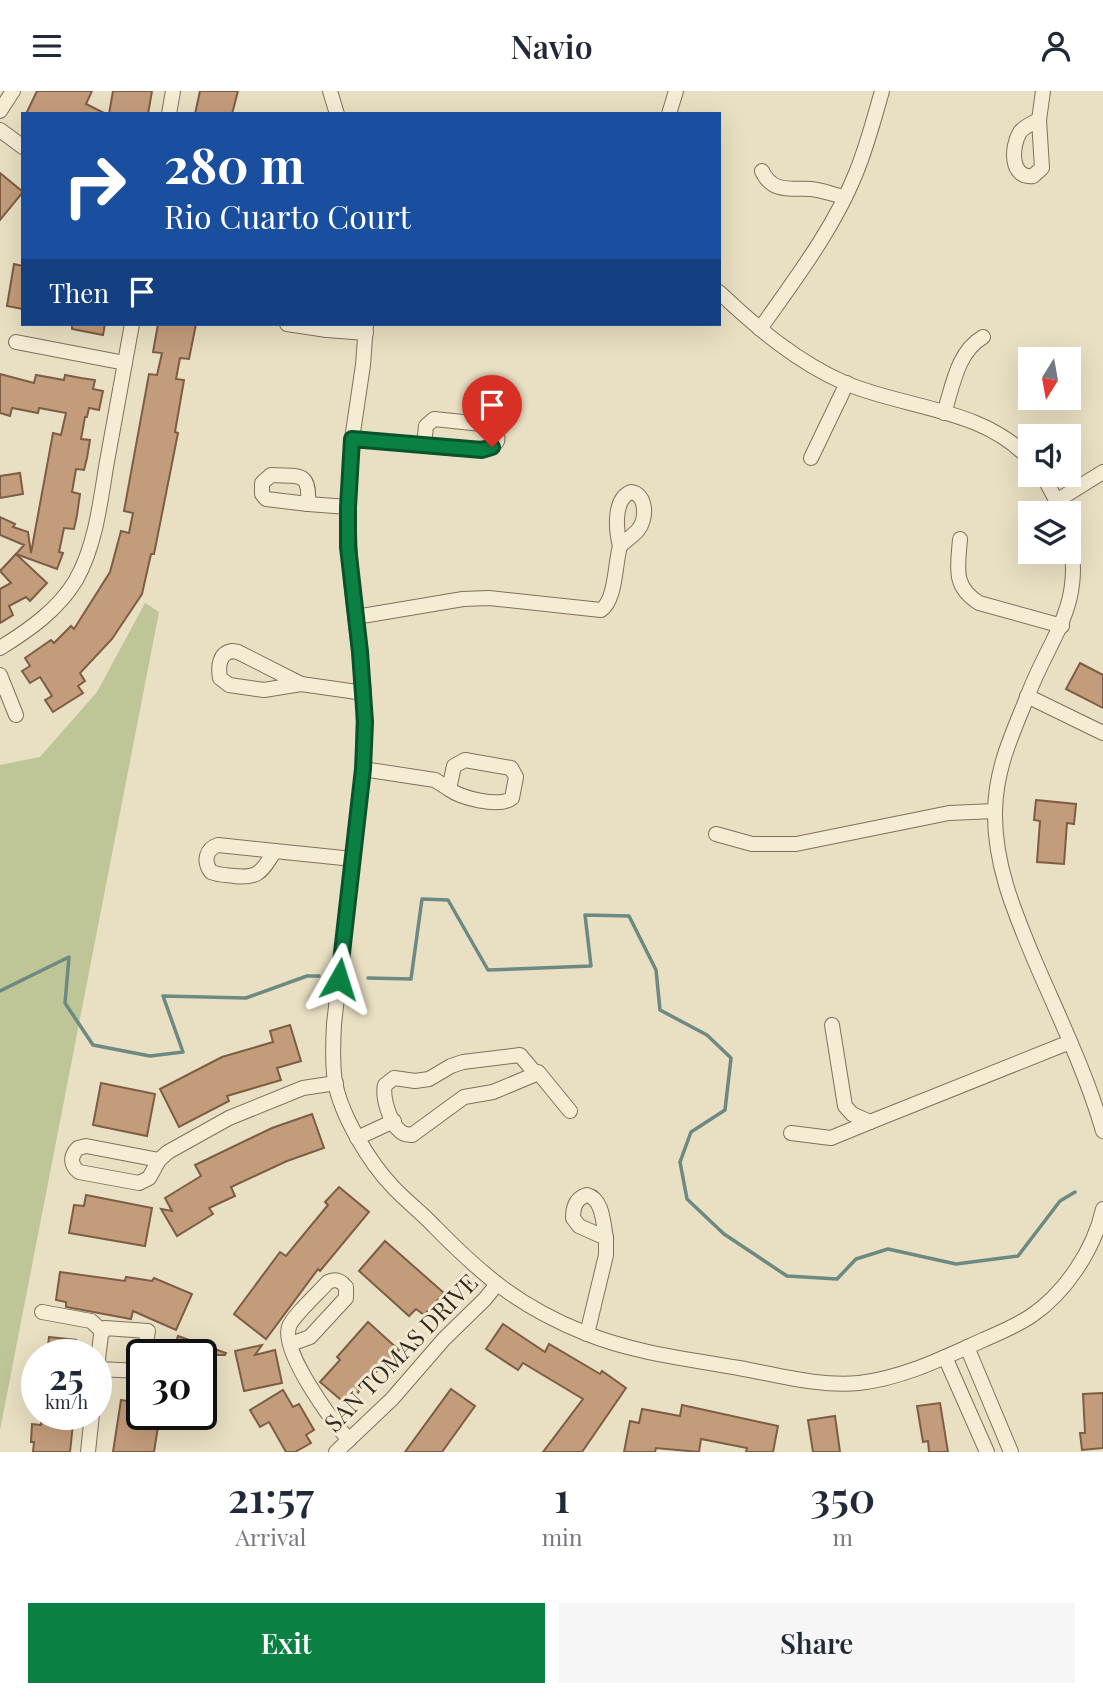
<!DOCTYPE html>
<style>
:root{--surface:#fff;--page:#f6f6f7;--text:#1f2937;--muted:#747a83;--accent:#0b8043}
body{margin:0;font-family:"Playfair Display",serif;background:var(--page);color:var(--text);height:100vh;display:flex;flex-direction:column;font-size:26px;white-space:nowrap}
*{box-sizing:border-box;margin:0}
p{font-size:23px;color:var(--muted)}
.icon{flex:none;width:38px;height:38px;fill:none;stroke:currentColor;stroke-width:2;stroke-linecap:round;stroke-linejoin:round}
.map{position:relative;height:1361px;overflow:hidden}
.sheet{display:flex;flex-direction:column;background:var(--surface);flex:1}
.sheet>*{flex:none}
.guide{position:absolute;left:21px;top:21px;width:700px;height:214px;border-radius:0px;box-shadow:0 7px 28px #0002;background:#1a4fa0;color:#fff;overflow:hidden}
.needle{width:46px;rotate:191deg}
.fabs{position:absolute;left:1018px;top:256px;display:grid;gap:14px}
.fabs a{display:grid;place-items:center;width:63px;height:63px;border-radius:0px;background:var(--surface);box-shadow:0 7px 28px #0002;font-size:35px}
.speed{position:absolute;left:21px;top:1248px;display:flex;gap:14px;font-size:35px;font-weight:700;text-align:center}
.speed>*{display:grid;place-content:center;width:91px;height:91px;border-radius:50%;background:var(--surface);box-shadow:0 7px 28px #0002;line-height:1}
.speed small{font-size:18px;font-weight:400}
.speed .limit{border:4px solid #111;border-radius:10px;background:#fff;color:#111}
.pin{position:absolute;display:grid;place-items:center;width:60px;height:60px;color:#fff;margin:-72px -30px;border-radius:50% 50% 50% 0;rotate:-45deg;box-shadow:0 0 7px #0007}
.pin .icon{rotate:45deg}
.me{position:absolute;width:77px;margin:-38px;rotate:6deg;stroke-linejoin:round;filter:drop-shadow(0 0 5px #0008)}
.turn{display:flex;align-items:center;gap:24px;height:147px;padding:0 28px;font-size:32px}
.turn .icon{width:91px;height:91px;stroke-width:2.5}
.turn b{display:block;font-size:49px;line-height:60px}
.then{display:flex;align-items:center;height:66px;padding:0 28px;background:#0003;gap:14px;font-size:26px}
.eta{display:flex;justify-content:space-evenly;align-items:center;height:119px;text-align:center}
.eta b{font-size:42px;font-weight:600;line-height:49px}
.action{display:flex;gap:14px;margin-top:auto;padding:14px 28px}
.action a{flex:1;height:80px;border-radius:0px;background:var(--accent);color:#fff;font-size:28px;font-weight:600;line-height:80px;text-align:center}
.action a+a{background:var(--page);color:var(--text)}
header{display:flex;justify-content:space-between;align-items:center;height:91px;padding:0 28px;background:var(--surface);font-size:32px;font-weight:600}
.map>svg:first-child{display:block}
</style>
<header><svg class="icon" aria-label="menu" viewBox="0 0 24 24"><path d="M4 6h16M4 12h16M4 18h16"/></svg>Navio<svg class="icon" aria-label="person" viewBox="0 0 24 24"><circle cx="12" cy="8" r="4"/><path d="M4 21q1-7 8-7t8 7"/></svg></header>
<div class="map">
<svg width="1103" height="1361" viewBox="0 0 1103 1361">
<rect width="100%" height="100%" fill="#e9dfc2"/>
<!-- green -->
<polygon fill="#bec597" points="145,512 159,521 0,1339 0,674 40,666 97,601"/>
<g fill="none" stroke-linecap="round" stroke-linejoin="round">
<!-- stream -->
<g stroke="#6c8983" stroke-width="3.5">
<polyline points="368,887 411,888 422,808 448,809 488,879 591,875 585,824 629,825 656,879 660,919 707,944 731,967 725,1019 691,1041 680,1071 687,1108 724,1143 787,1185 837,1188 856,1168 888,1158 956,1173 1018,1165 1060,1110 1075,1101"/>
<polyline points="0,900 69,866 65,912 93,954 150,965 183,961 163,905 246,907 307,885 319,885"/>
</g>
</g>
<!-- building -->
<g fill="#c39c7b" stroke="#7d5d43" stroke-width="2">
<polygon points="37,0 92,0 86,13 106,23 26,23"/>
<polygon points="113,0 152,0 148,23 109,23"/>
<polygon points="200,0 238,0 232,23 195,23"/>
<polygon points="0,82 23,101 0,129"/>
<polygon points="14,173 23,175 23,218 7,215"/>
<polygon points="72,233 105,233 103,244 72,238"/>
<polygon points="158,233 196,233 189,268 180,267 176,288 184,289 175,341 178,342 154,463 151,463 142,503 112,548 80,582 85,590 78,595 83,602 53,621 45,609 52,605 40,586 30,592 22,580 30,575 25,567 51,549 54,552 71,535 74,538 110,481 121,440 129,442 133,422 124,420 149,283 157,284 162,262 153,261"/>
<polygon points="0,283 34,292 36,284 64,289 65,284 81,287 95,289 93,298 103,300 99,319 89,317 87,326 85,326 81,348 90,349 87,367 84,379 76,378 72,401 80,403 77,424 74,438 64,437 59,461 63,462 57,478 16,463 24,454 0,444 0,426 15,433 13,436 28,441 31,462 53,342 61,344 66,322 39,317 38,322 12,317 10,325 0,322"/>
<polygon points="20,382 23,403 0,407 0,385"/>
<polygon points="16,463 47,492 30,510 26,506 9,515 13,524 0,532 0,498 11,492 0,480"/>
<polygon points="1080,572 1103,584 1103,617 1066,598"/>
<polygon points="1036,709 1076,713 1074,733 1067,732 1064,773 1037,771 1040,730 1034,729"/>
<polygon points="290,934 301,970 277,977 281,989 227,1005 229,1010 179,1036 160,998 222,966 273,951 270,940"/>
<polygon points="101,992 155,1003 147,1045 93,1034"/>
<polygon points="312,1023 324,1057 287,1070 231,1096 235,1105 209,1117 213,1123 177,1145 161,1118 172,1120 165,1107 201,1085 195,1074 272,1037"/>
<polygon points="339,1096 369,1121 320,1180 318,1178 266,1248 234,1223 280,1161 286,1165 328,1114 325,1111"/>
<polygon points="86,1104 152,1117 145,1155 69,1142 74,1114 84,1115"/>
<polygon points="385,1150 444,1202 424,1224 416,1218 409,1225 359,1180"/>
<polygon points="60,1181 125,1190 126,1186 152,1190 154,1187 192,1203 176,1239 133,1220 131,1228 66,1216 66,1211 56,1209"/>
<polygon points="368,1231 399,1259 384,1276 382,1274 347,1314 320,1291 340,1269 337,1266"/>
<polygon points="503,1233 545,1261 549,1253 600,1283 602,1280 626,1297 582,1361 543,1361 583,1308 523,1272 518,1279 486,1258"/>
<polygon points="178,1245 226,1262 225,1264 172,1264"/>
<polygon points="49,1246 76,1249 74,1264 47,1264"/>
<polygon points="262,1254 255,1264 275,1259 282,1292 244,1300 235,1260"/>
<polygon points="451,1298 475,1315 442,1361 405,1361"/>
<polygon points="283,1299 293,1316 299,1313 314,1339 306,1344 311,1352 295,1361 286,1361 269,1331 260,1336 250,1319"/>
<polygon points="1103,1302 1103,1357 1082,1359 1080,1342 1085,1342 1083,1303"/>
<polygon points="121,1309 142,1312 142,1323 160,1323 154,1361 113,1361"/>
<polygon points="940,1312 948,1361 929,1361 928,1350 923,1351 917,1315"/>
<polygon points="682,1314 778,1335 773,1361 746,1361 747,1357 701,1348 699,1361 656,1357 655,1361 624,1361 630,1330 639,1332 642,1318 680,1325"/>
<polygon points="42,1323 74,1323 70,1361 33,1361 34,1351 31,1351 32,1333 41,1334"/>
<polygon points="835,1325 840,1361 813,1361 808,1329"/>
</g>
<g fill="none" stroke-linecap="round" stroke-linejoin="round">
<defs>
<g id="street">
<polyline points="330,0 337,23"/>
<polyline points="0,20 13,0"/>
<polyline points="169,23 173,0"/>
<polyline points="669,23 676,0"/>
<path d="M1039 29 1042 77 1033 85C1010 88 1011 56 1020 41 1025 35 1032 32 1039 29Z"/>
<polyline points="1039,29 1043,0"/>
<polyline points="0,39 23,56"/>
<path d="M762 80C772 102 790 97 811 98 822 99 834 104 845 106"/>
<path d="M719 201C757 237 797 271 845 292 906 318 985 317 1031 370"/>
<polyline points="287,233 327,239 326,233"/>
<path d="M366 233 363 274 352 348 348 416 351 489 364 602 363 678 334 933C333 951 332 972 335 991 341 1024 369 1071 393 1096 406 1110 422 1122 435 1136 483 1185 520 1216 585 1242 634 1262 687 1268 739 1277 778 1284 820 1296 859 1292 903 1287 943 1267 983 1249 999 1242 1016 1235 1031 1225 1065 1202 1094 1159 1103 1118"/>
<path d="M760 238C795 188 833 139 856 82 867 55 874 28 882 0"/>
<polyline points="327,239 366,242"/>
<polyline points="16,251 125,272"/>
<path d="M944 322C953 295 957 261 983 246"/>
<path d="M434 328 491 334C521 371 438 355 424 354L426 335Z"/>
<polyline points="352,348 424,354"/>
<polyline points="811,367 847,292"/>
<polyline points="1042,383 1063,422"/>
<path d="M271 384C299 386 310 379 308 413L266 408 262 403V392Z"/>
<path d="M631 401C647 403 647 428 638 439 633 445 626 449 620 455 616 439 613 408 631 401Z"/>
<polyline points="1058,409 1103,381"/>
<polyline points="308,413 348,416"/>
<path d="M1069 444C1085 515 1050 545 1028 604 1012 644 996 676 995 720 994 773 1014 820 1034 868 1058 924 1086 981 1103 1040"/>
<path d="M960 448C958 476 952 495 979 512L1062 535"/>
<path d="M356 526 463 508 489 507 601 519C616 509 615 472 620 455"/>
<path d="M0 557C29 539 58 519 76 489 95 455 100 414 106 376 115 328 123 280 132 233"/>
<path d="M232 560 238 561 301 593 264 599 229 594 220 587C218 576 219 562 232 560Z"/>
<polyline points="0,584 16,624"/>
<polyline points="301,593 364,602"/>
<polyline points="1027,605 1103,642"/>
<path d="M465 669 511 677 516 686 512 707C499 717 461 707 449 698L454 675Z"/>
<polyline points="363,678 435,689 449,698"/>
<polyline points="716,743 752,753 796,753 949,722 995,720"/>
<path d="M218 754 275 760C262 779 260 788 234 785 226 784 218 784 211 781 203 770 206 758 218 754Z"/>
<polyline points="275,760 353,768"/>
<polyline points="832,934 845,1015 852,1023 870,1031 1070,951"/>
<path d="M536 983 520 964 463 971 451 975 429 988 415 990 394 987 385 994C382 1006 390 1032 400 1040 404 1044 406 1043 412 1044L464 1006 493 1001 536 983 538 981 570 1020"/>
<polyline points="791,1042 831,1047 870,1031"/>
<polyline points="357,1047 394,1030"/>
<path d="M86 1055 159 1069 149 1087 139 1092 79 1081C70 1074 70 1065 78 1057Z"/>
<polyline points="159,1069 168,1061 229,1027 303,997 336,992"/>
<path d="M587 1104C603 1108 603 1132 606 1147L579 1135 573 1127C573 1116 576 1107 587 1104Z"/>
<polyline points="42,1221 91,1230 102,1240"/>
<polyline points="587,1243 606,1164 606,1147"/>
<path d="M291 1253 310 1246 346 1207V1196C341 1190 336 1187 328 1191 320 1200 291 1227 289 1236 281 1261 332 1330 349 1349"/>
<polyline points="967,1256 1011,1361"/>
<polyline points="945,1266 987,1361"/>
<polyline points="97,1278 142,1280"/>
<polyline points="96,1284 101,1244 105,1237 148,1240 144,1264"/>
<polyline points="88,1361 92,1323"/>
<polyline points="336,1361 392,1308 444,1248 485,1208 497,1193"/>
</g>
</defs>
<!-- street casing -->
<use href="#street" stroke="#81715b" stroke-width="16"/>
<!-- street -->
<use href="#street" stroke="#f5ecd4" stroke-width="14"/>
</g>
<g fill="none" stroke-linecap="round" stroke-linejoin="round">
<defs>
<polyline id="route" points="339,888 363,678 365,631 360,561 348,456 348,416 352,348 482,359 492,356"/>
</defs>
<!-- route casing -->
<use href="#route" stroke="#07532c" stroke-width="18"/>
<!-- route -->
<use href="#route" stroke="#0b8043" stroke-width="12"/>
</g>
<g text-anchor="middle" dominant-baseline="central" stroke-width="6" stroke-linejoin="round" paint-order="stroke">
<!-- street labels -->
<g font-size="24" fill="#32281e" stroke="#f1e9d1">
<text transform="translate(400 1261) rotate(-46)">SAN TOMAS DRIVE</text>
</g>
</g>
</svg>
<div class="fabs">
<a><svg class="needle" viewBox="-14 -14 28 28"><path d="M0-13l5 13h-10z" fill="#e53935"/><path d="M0 13l5-13h-10z" fill="#747a83"/></svg></a>
<a><svg class="icon" aria-label="sound" viewBox="0 0 24 24"><path d="M4 9h4l5-4v14l-5-4H4zM17 9q2 3 0 6"/></svg></a>
<a><svg class="icon" aria-label="layers" viewBox="0 0 24 24"><path d="M12 4l9 5-9 5-9-5zM3 14l9 5 9-5"/></svg></a>
</div>
<div class="speed"><div>25<small>km/h</small></div><div class="limit">30</div></div>
<div class="pin" style="left:492px;top:356px;background:#d93025"><svg class="icon" aria-label="arrive" viewBox="0 0 24 24"><path d="M6 21V4h12l-3 4 3 4H6"/></svg></div>
<svg class="me" style="left:339px;top:888px" viewBox="-20 -20 40 40"><path d="M0-17L14 15 0 8-14 15z" fill="#0b8043" stroke="#fff" stroke-width="4"/></svg>
<div class="guide">
<div class="turn"><svg class="icon" aria-label="right" viewBox="0 0 24 24"><path d="M7 20v-9h11M14 6l5 5-5 5"/></svg><div><b>280 m</b>Rio Cuarto Court</div></div>
<div class="then">Then<svg class="icon" aria-label="arrive" viewBox="0 0 24 24"><path d="M6 21V4h12l-3 4 3 4H6"/></svg></div>
</div>
</div>
<section class="sheet">
<div class="eta">
<div><b>21:57</b><p>Arrival</p></div>
<div><b>1</b><p>min</p></div>
<div><b>350</b><p>m</p></div>
</div>
<div class="action"><a>Exit</a><a>Share</a></div>
</section>
